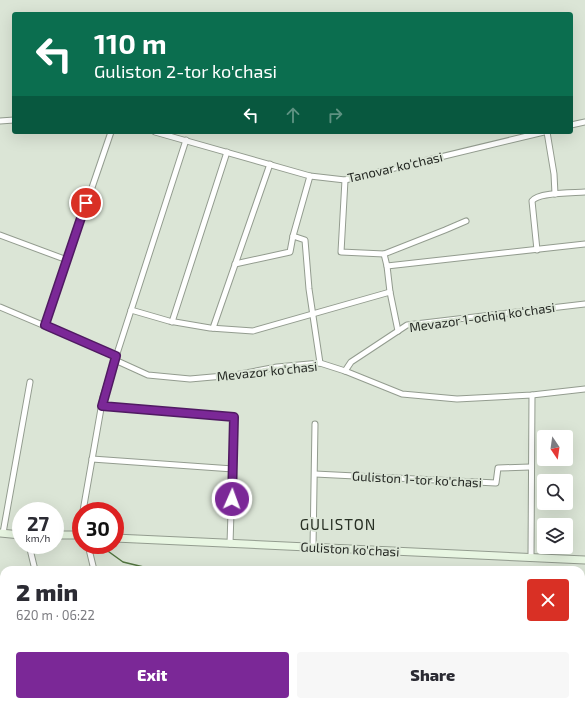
<!DOCTYPE html>
<meta charset="utf-8">
<style>
:root{--surface:#fff;--page:#f7f7f7;--text:#2b2b33;--muted:#7c7c81;--accent:#7b2897}
body{margin:0;font-family:"Exo 2",sans-serif;background:var(--page);color:var(--text);height:100vh;display:flex;flex-direction:column;font-size:15px;white-space:nowrap}
*{box-sizing:border-box;margin:0}
p{font-size:13px;color:var(--muted)}
.icon{flex:none;width:22px;height:22px;fill:none;stroke:currentColor;stroke-width:2;stroke-linecap:round;stroke-linejoin:round}
.map{position:relative;flex:1;overflow:hidden}
.details{position:absolute;left:0px;top:566px;width:585px;height:140px;display:flex;flex-direction:column;background:var(--surface);border-radius:12px 12px 0 0;box-shadow:0 4px 16px #0002}
.details>*{flex:none}
.guide{position:absolute;left:12px;top:12px;width:561px;height:122px;border-radius:4px;box-shadow:0 4px 16px #0002;background:#0b6e4f;color:#fff;overflow:hidden}
.needle{width:26px;rotate:167deg}
.buttons{position:absolute;left:537px;top:430px;display:grid;gap:8px}
.buttons a{display:grid;place-items:center;width:36px;height:36px;border-radius:4px;background:var(--surface);box-shadow:0 4px 16px #0002;font-size:20px}
.speed{position:absolute;left:12px;top:502px;display:flex;gap:8px;font-size:20px;font-weight:700;text-align:center}
.speed>*{display:grid;place-content:center;width:52px;height:52px;border-radius:50%;background:var(--surface);box-shadow:0 4px 16px #0002;line-height:1}
.speed small{font-size:10px;font-weight:400}
.speed .limit{border:6px solid #d22;background:#fff;color:#111}
.pin{position:absolute;display:grid;place-items:center;width:34px;height:34px;color:#fff;margin:-17px;border:2px solid #fff;border-radius:50%;box-shadow:0 1px 4px #0007}
.me{position:absolute;width:44px;margin:-22px;rotate:2deg;stroke-linejoin:round;filter:drop-shadow(0 0 3px #0008)}
.turn{display:flex;align-items:center;gap:14px;height:84px;padding:0 16px;font-size:18px}
.turn .icon{width:52px;height:52px;stroke-width:2.5}
.turn b{display:block;font-size:28px;line-height:34px}
.lanes{display:flex;align-items:center;height:38px;padding:0 16px;background:#0003;justify-content:center;gap:20px;direction:ltr}
.lanes .off{opacity:.35}
.round{display:grid;place-items:center;flex:none;width:42px;height:42px;border-radius:4px;background:var(--page)}
.headline{display:flex;align-items:center;justify-content:space-between;height:68px;padding:0 16px}
h1{font-size:24px;font-weight:800;line-height:30px}
.primary-button{display:flex;gap:8px;margin-top:auto;padding:8px 16px}
.primary-button a{flex:1;height:46px;border-radius:4px;background:var(--accent);color:#fff;font-size:16px;font-weight:800;line-height:46px;text-align:center}
.primary-button a+a{background:var(--page);color:var(--text)}
.map>svg:first-child{display:block}
</style>
<div class="map">
<svg width="585" height="706" viewBox="0 0 585 706">
<rect width="100%" height="100%" fill="#dbe5d6"/>
<!-- built -->
<polygon fill="#cbd9c5" points="384,702 516,702 516,706 385,706"/>
<g fill="none" stroke-linecap="round" stroke-linejoin="round">
<!-- stream -->
<g stroke="#51753f" stroke-width="1.5">
<polyline points="105,549 123,562 156,570"/>
<polyline points="581,619 585,620"/>
</g>
<defs>
<g id="street">
<polyline points="0,121 14,120"/>
<polyline points="571,125 585,122"/>
<polyline points="155,132 310,176 345,180 544,132"/>
<polyline points="547,132 554,174 555,194"/>
<polyline points="345,180 341,252 384,254 445,230 466,221"/>
<polyline points="0,235 67,260"/>
<polyline points="293,236 305,240 309,289 320,363"/>
<path d="M537 250 532 201C538 192 574 193 585 192"/>
<polyline points="384,254 387,266 390,292 398,331"/>
<polyline points="235,264 290,252 293,236 310,176"/>
<polyline points="387,266 585,244"/>
<polyline points="0,307 116,356"/>
<polyline points="131,310 169,321 210,328 253,331 390,292"/>
<polyline points="172,322 227,152"/>
<polyline points="45,325 111,132"/>
<polyline points="213,328 270,164"/>
<polyline points="115,360 148,375 190,379 235,375 277,367 320,363 345,371 402,394 457,399 532,395 585,389"/>
<polyline points="345,371 351,362 407,325 585,304"/>
<polyline points="102,406 234,417 230,544"/>
<polyline points="92,459 233,469"/>
<polyline points="315,474 496,483 498,468 530,467"/>
<polyline points="83,511 103,397 186,140"/>
<polyline points="3,533 30,382"/>
<polyline points="79,535 81,522"/>
<polyline points="29,545 35,570"/>
<polyline points="88,545 94,570"/>
<polyline points="313,547 315,424"/>
<polyline points="531,557 532,395"/>
<polyline points="0,702 4,701"/>
<polyline points="298,702 299,706"/>
<polyline points="202,705 211,702"/>
<polyline points="101,706 116,702"/>
</g>
<g id="secondary">
<polyline points="0,533 21,535"/>
<polyline points="55,535 81,535"/>
<polyline points="115,538 585,560"/>
</g>
<g id="highway">
<polyline points="581,692 585,676"/>
<polyline points="578,706 579,702"/>
</g>
</defs>
<!-- street casing -->
<use href="#street" stroke="#939c8f" stroke-width="7"/>
<!-- secondary casing -->
<use href="#secondary" stroke="#939c8f" stroke-width="9"/>
<!-- highway casing -->
<use href="#highway" stroke="#81a073" stroke-width="11"/>
<!-- street -->
<use href="#street" stroke="#fff" stroke-width="5"/>
<!-- secondary -->
<use href="#secondary" stroke="#e8f6e2" stroke-width="7"/>
<!-- highway -->
<use href="#highway" stroke="#b3e09d" stroke-width="9"/>
</g>
<g fill="none" stroke-linecap="round" stroke-linejoin="round">
<defs>
<polyline id="route" points="86,203 45,325 116,356 102,406 234,417 232,499"/>
</defs>
<!-- route casing -->
<use href="#route" stroke="#501a62" stroke-width="10"/>
<!-- route -->
<use href="#route" stroke="#7b2897" stroke-width="7"/>
</g>
<g text-anchor="middle" dominant-baseline="central" stroke-width="4" stroke-linejoin="round" paint-order="stroke">
<!-- street labels -->
<g font-size="13" fill="#252924" stroke="#dbe5d6">
<text transform="translate(395 167) rotate(-13)">Tanovar ko'chasi</text>
<text transform="translate(482 317) rotate(-8)">Mevazor 1-ochiq ko'chasi</text>
<text transform="translate(267 371) rotate(-6)">Mevazor ko'chasi</text>
<text transform="translate(417 479) rotate(3)">Guliston 1-tor ko'chasi</text>
<text transform="translate(350 549) rotate(3)">Guliston ko'chasi</text>
</g>
<!-- quarter labels -->
<g font-size="15" letter-spacing="1" fill="#272f23" stroke="#dbe5d6">
<text x="338" y="524">GULISTON</text>
</g>
</g>
</svg>
<div class="buttons">
<a><svg class="needle" viewBox="-14 -14 28 28"><path d="M0-13l5 13h-10z" fill="#e53935"/><path d="M0 13l5-13h-10z" fill="#7c7c81"/></svg></a>
<a><svg class="icon" aria-label="search" viewBox="0 0 24 24"><circle cx="10" cy="10" r="6"/><path d="M15 15l6 6"/></svg></a>
<a><svg class="icon" aria-label="layers" viewBox="0 0 24 24"><path d="M12 4l9 5-9 5-9-5zM3 14l9 5 9-5"/></svg></a>
</div>
<div class="speed"><div>27<small>km/h</small></div><div class="limit">30</div></div>
<div class="pin" style="left:86px;top:203px;background:#d93025"><svg class="icon" aria-label="arrive" viewBox="0 0 24 24"><path d="M6 21V4h12l-3 4 3 4H6"/></svg></div>
<svg class="me" style="left:232px;top:499px" viewBox="-20 -20 40 40"><circle r="17" fill="#7b2897" stroke="#fff" stroke-width="3"/><path d="M0-11L8 9 0 5-8 9z" fill="#fff"/></svg>
<div class="guide">
<div class="turn"><svg class="icon" aria-label="left" viewBox="0 0 24 24"><path d="M17 20v-9H6M10 6l-5 5 5 5"/></svg><div><b>110 m</b>Guliston 2-tor ko'chasi</div></div>
<div class="lanes"><svg class="icon" aria-label="left" viewBox="0 0 24 24"><path d="M17 20v-9H6M10 6l-5 5 5 5"/></svg><svg class="icon off" aria-label="ahead" viewBox="0 0 24 24"><path d="M12 20V5M6 11l6-6 6 6"/></svg><svg class="icon off" aria-label="right" viewBox="0 0 24 24"><path d="M7 20v-9h11M14 6l5 5-5 5"/></svg></div>
</div>
<section class="details">
<div class="headline"><div><h1>2 min</h1><p>620 m · 06:22</p></div><a class="round" style="background:#d93025;color:#fff"><svg class="icon" aria-label="close" viewBox="0 0 24 24"><path d="M6 6l12 12M18 6L6 18"/></svg></a></div>
<div class="primary-button"><a>Exit</a><a>Share</a></div>
</section>
</div>
